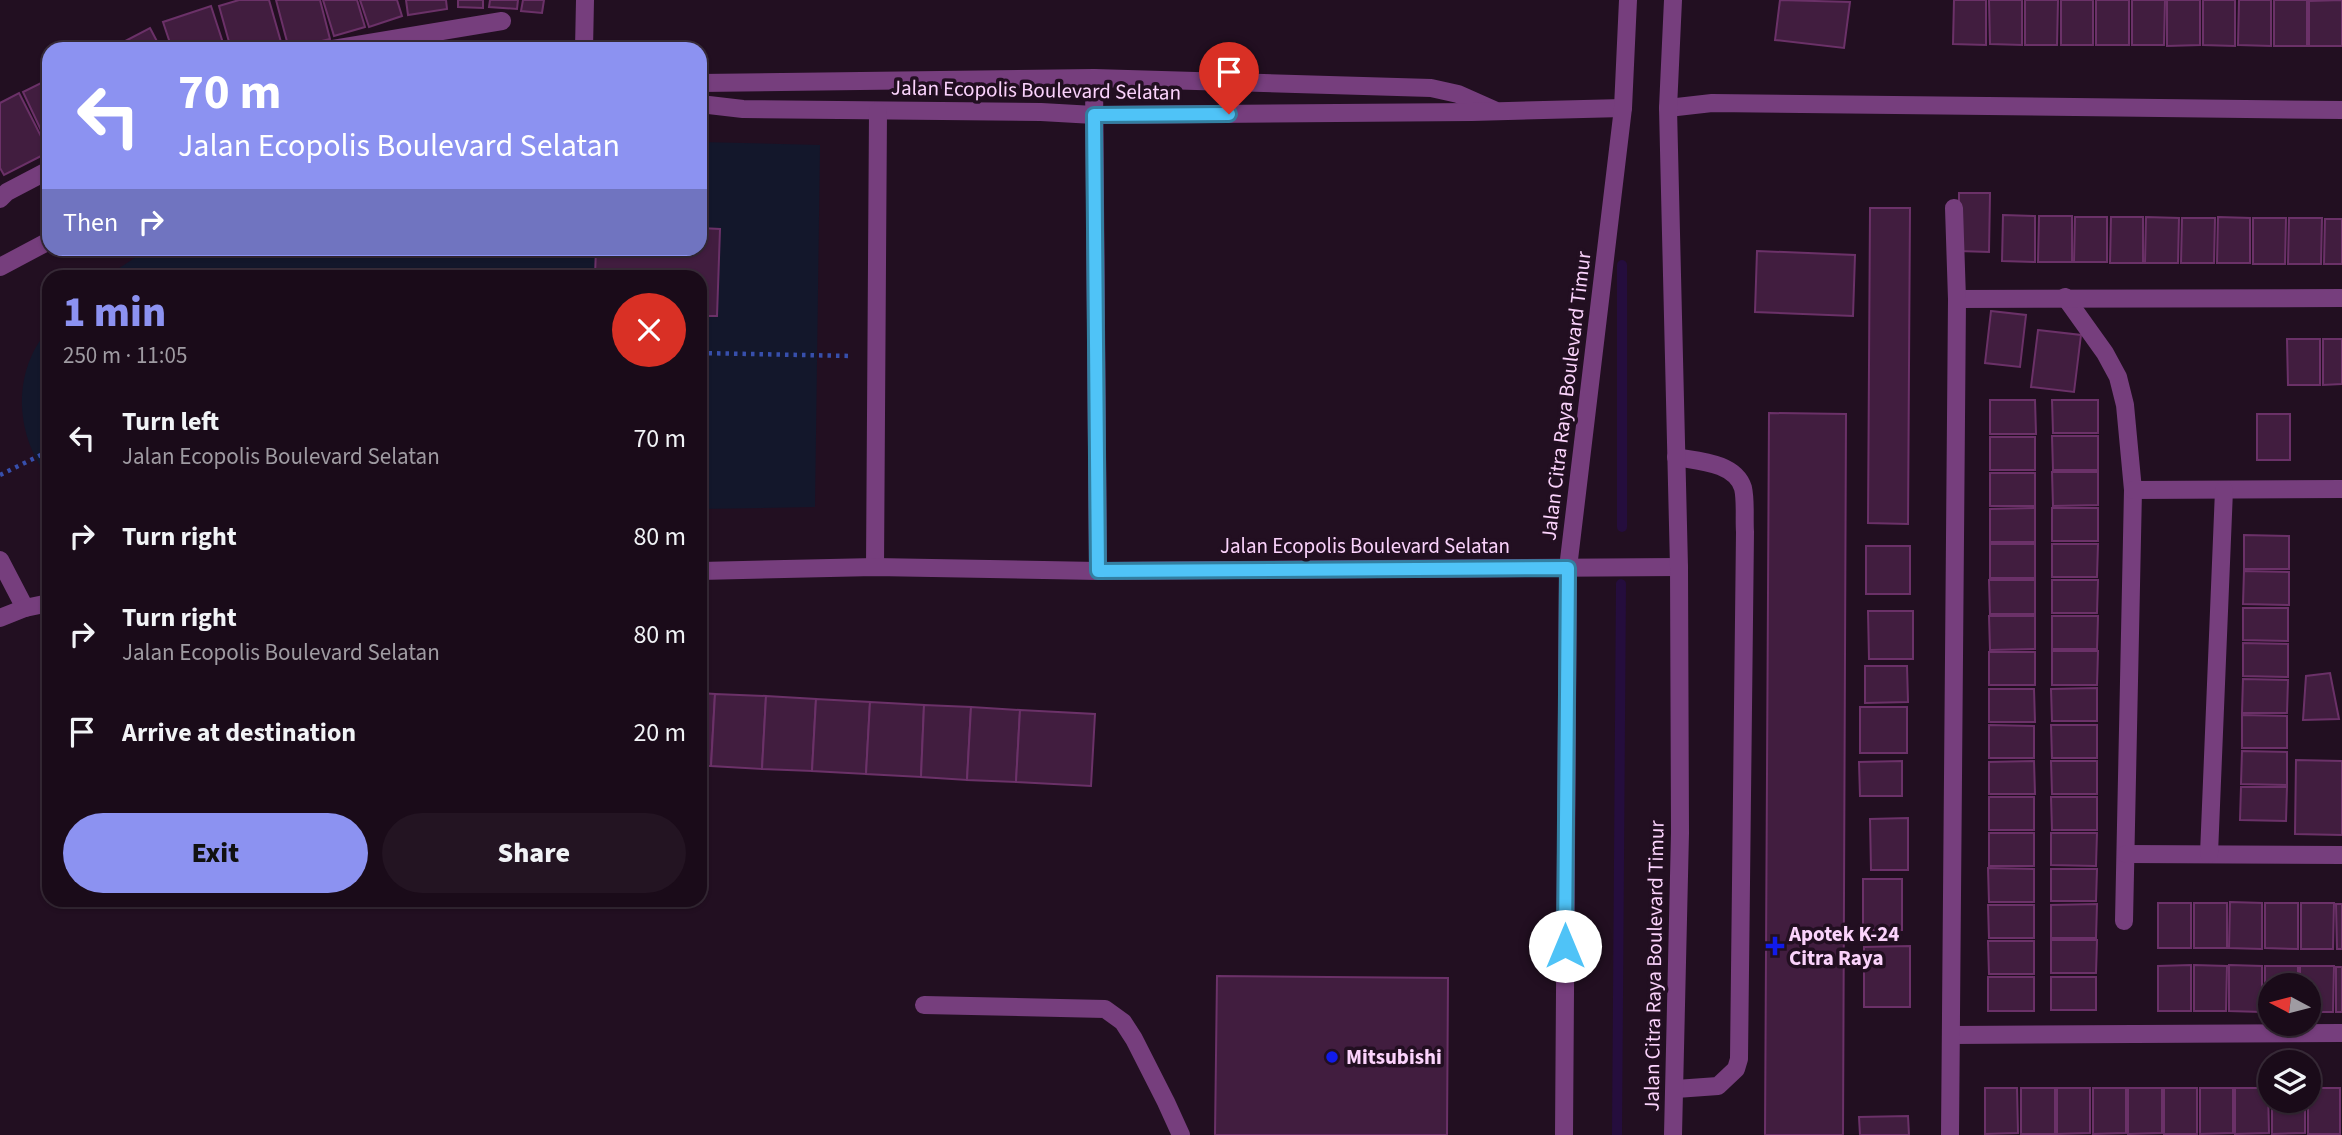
<!DOCTYPE html>
<meta charset="utf-8">
<style>
:root{--surface:#1a0b19;--page:#231422;--text:#f1f3f6;--muted:#9f9ba2;--line:#382b38;--accent:#8c92f1}
body{margin:0;font-family:"Source Sans 3",sans-serif;background:var(--page);color:var(--text);height:100vh;display:flex;flex-direction:column;font-size:26px;white-space:nowrap}
*{box-sizing:border-box;margin:0}
p{font-size:23px;color:var(--muted)}
.icon{flex:none;width:38px;height:38px;fill:none;stroke:currentColor;stroke-width:2;stroke-linecap:round;stroke-linejoin:round}
.map{position:relative;flex:1;overflow:hidden}
.side{position:absolute;left:42px;top:270px;width:665px;height:637px;display:flex;flex-direction:column;background:var(--surface);border-radius:21px;box-shadow:0 2px 5px #0004,0 0 0 2px var(--line)}
.side>*{flex:none}
.guide{position:absolute;left:42px;top:42px;width:665px;height:214px;border-radius:21px;box-shadow:0 2px 5px #0004,0 0 0 2px var(--line);background:#8c92f1;color:#fff;overflow:hidden}
.needle{width:46px;rotate:277deg}
.controls{position:absolute;left:2258px;top:973px;display:grid;gap:14px}
.controls a{display:grid;place-items:center;width:63px;height:63px;border-radius:50%;background:var(--surface);box-shadow:0 2px 5px #0004,0 0 0 2px var(--line);font-size:35px}
.pin{position:absolute;display:grid;place-items:center;width:60px;height:60px;color:#fff;margin:-72px -30px;border-radius:50% 50% 50% 0;rotate:-45deg;box-shadow:0 0 7px #0007}
.pin .icon{rotate:45deg}
.me{position:absolute;width:77px;margin:-38px;rotate:0deg;stroke-linejoin:round;filter:drop-shadow(0 0 5px #0008)}
.turn{display:flex;align-items:center;gap:24px;height:147px;padding:0 21px;font-size:32px}
.turn .icon{width:91px;height:91px;stroke-width:2.5}
.turn b{display:block;font-size:49px;line-height:60px}
.then{display:flex;align-items:center;height:66px;padding:0 21px;background:#0003;gap:14px;font-size:26px}
.round{display:grid;place-items:center;flex:none;width:74px;height:74px;border-radius:37px;background:var(--page)}
.headline{display:flex;align-items:center;justify-content:space-between;height:119px;padding:0 21px}
h1{font-size:42px;font-weight:800;line-height:52px;color:var(--accent)}
.primary-button{display:flex;gap:14px;margin-top:auto;padding:14px 21px}
.primary-button a{flex:1;height:80px;border-radius:42px;background:var(--accent);color:#111;font-size:28px;font-weight:800;line-height:80px;text-align:center}
.primary-button a+a{background:var(--page);color:var(--text)}
ul{padding:0;list-style:none}
li{display:flex;align-items:center;gap:21px;height:98px;padding:0 21px}
li div{flex:1}
li b{display:block;font-size:26px}
li em{font-style:normal}
.map>svg:first-child{display:block}
</style>
<div class="map">
<svg width="2342" height="1135" viewBox="0 0 2342 1135">
<rect width="100%" height="100%" fill="#220f21"/>
<!-- green -->
<g fill="#13172b">
<polygon points="700,142 820,145 815,507 700,509 700,276 107,276 150,248 700,248"/>
<path d="M49 327V478C22 445 13 395 32 355 36 346 43 336 49 327Z"/>
</g>
<g fill="none" stroke-linecap="round" stroke-linejoin="round">
<!-- stream -->
<g stroke="#250d3d" stroke-width="10">
<polyline points="1622,527 1622,265"/>
<polyline points="1617,1135 1621,584"/>
</g>
</g>
<!-- building -->
<g fill="#411d3f" stroke="#6b3168" stroke-width="2">
<polygon points="239,0 269,0 283,49 231,49 219,6"/>
<polygon points="276,0 320,0 330,39 289,49"/>
<polygon points="323,0 357,0 365,27 334,36"/>
<polygon points="360,0 397,0 402,16 369,27"/>
<polygon points="406,0 446,0 447,9 408,15"/>
<polygon points="458,0 483,0 483,8 458,7"/>
<polygon points="490,0 518,0 517,9 489,7"/>
<polygon points="523,0 544,0 542,13 521,11"/>
<polygon points="1780,0 1850,2 1844,48 1775,40"/>
<polygon points="1954,0 1986,0 1986,45 1953,44"/>
<polygon points="1989,0 2022,0 2022,45 1990,44"/>
<polygon points="2025,0 2058,0 2057,45 2025,45"/>
<rect x="2061" y="0" width="32" height="45"/>
<rect x="2096" y="0" width="33" height="45"/>
<polygon points="2132,0 2165,0 2164,45 2132,45"/>
<polygon points="2167,0 2200,0 2200,45 2167,46"/>
<polygon points="2203,0 2235,0 2235,46 2203,45"/>
<polygon points="2239,0 2271,0 2271,46 2238,45"/>
<rect x="2274" y="0" width="33" height="46"/>
<polygon points="2342,0 2342,46 2309,46 2309,1"/>
<polygon points="211,6 225,49 172,49 163,22"/>
<polygon points="150,28 161,49 110,49"/>
<polygon points="49,79 49,147 23,92"/>
<polygon points="19,93 49,152 4,175 0,168 0,103"/>
<polygon points="1959,193 1990,193 1989,252 1959,251"/>
<polygon points="1870,208 1910,208 1908,524 1868,523"/>
<polygon points="2003,215 2035,216 2035,262 2002,261"/>
<polygon points="2039,216 2072,216 2072,262 2038,262"/>
<polygon points="2075,217 2107,217 2107,262 2074,262"/>
<polygon points="2111,217 2143,217 2143,263 2110,263"/>
<polygon points="2146,217 2179,218 2178,263 2145,263"/>
<polygon points="2218,217 2250,218 2250,263 2217,263"/>
<polygon points="2182,218 2215,218 2214,263 2181,263"/>
<polygon points="2253,218 2286,218 2285,264 2253,264"/>
<polygon points="2289,218 2322,218 2321,264 2288,264"/>
<polygon points="2325,219 2342,219 2342,264 2324,264"/>
<polygon points="700,228 720,229 717,316 700,316 700,276 595,276 596,248 700,248"/>
<polygon points="1757,251 1855,255 1853,316 1755,312"/>
<polygon points="1991,311 2026,315 2020,367 1985,363"/>
<polygon points="2038,330 2081,335 2074,392 2031,387"/>
<polygon points="2287,339 2320,339 2320,385 2288,385"/>
<polygon points="2323,339 2342,339 2342,384 2323,385"/>
<polygon points="1990,400 2035,400 2036,434 1990,434"/>
<polygon points="2052,400 2098,400 2098,433 2053,433"/>
<polygon points="1769,413 1846,414 1843,1135 1765,1135"/>
<rect x="2257" y="414" width="33" height="46"/>
<polygon points="2052,436 2098,436 2098,470 2053,470"/>
<rect x="1990" y="437" width="45" height="33"/>
<polygon points="2052,472 2098,472 2098,505 2053,506"/>
<rect x="1990" y="473" width="45" height="33"/>
<polygon points="2035,508 2035,542 1990,542 1990,509"/>
<rect x="2052" y="508" width="46" height="33"/>
<polygon points="2244,535 2289,536 2289,569 2244,569"/>
<rect x="1990" y="544" width="45" height="34"/>
<polygon points="2052,544 2098,544 2097,577 2052,577"/>
<rect x="1866" y="546" width="44" height="48"/>
<polygon points="2244,571 2289,572 2289,605 2243,604"/>
<polygon points="1989,580 2035,580 2035,614 1990,614"/>
<polygon points="2052,580 2098,580 2097,613 2052,613"/>
<polygon points="2243,608 2288,608 2288,641 2243,640"/>
<polygon points="1868,611 1913,611 1913,659 1869,659"/>
<polygon points="1989,616 2035,616 2035,649 1990,650"/>
<polygon points="2052,616 2098,616 2097,649 2052,649"/>
<polygon points="2243,643 2288,644 2288,677 2243,676"/>
<polygon points="2052,651 2098,651 2097,685 2052,685"/>
<rect x="1989" y="652" width="46" height="33"/>
<polygon points="1865,666 1907,666 1908,702 1865,703"/>
<polygon points="2330,673 2339,719 2303,720 2306,676"/>
<polygon points="2243,679 2288,680 2287,713 2242,713"/>
<polygon points="2097,688 2097,721 2052,721 2051,689"/>
<polygon points="1989,689 2034,689 2035,722 1989,722"/>
<polygon points="700,693 715,694 711,766 700,766"/>
<polygon points="715,694 766,696 762,769 711,766"/>
<polygon points="766,696 816,699 812,771 762,769"/>
<polygon points="816,699 870,702 866,774 812,771"/>
<polygon points="870,702 924,705 921,777 866,774"/>
<polygon points="924,705 971,707 967,780 921,777"/>
<polygon points="971,707 1020,710 1016,782 967,780"/>
<rect x="1860" y="707" width="47" height="46"/>
<polygon points="1020,710 1095,714 1091,786 1016,782"/>
<polygon points="2242,715 2287,716 2287,748 2242,748"/>
<polygon points="1989,725 2034,726 2034,758 1989,758"/>
<polygon points="2051,725 2097,725 2097,758 2052,758"/>
<polygon points="2242,751 2287,752 2287,785 2241,784"/>
<polygon points="2296,760 2342,761 2342,835 2295,834"/>
<polygon points="1902,761 1902,796 1860,796 1859,762"/>
<polygon points="2034,761 2035,794 1989,794 1989,762"/>
<polygon points="2051,761 2097,761 2097,794 2052,794"/>
<polygon points="2241,787 2287,787 2286,821 2240,820"/>
<rect x="1989" y="797" width="45" height="33"/>
<polygon points="2051,797 2097,797 2097,830 2052,830"/>
<polygon points="1908,818 1908,870 1871,870 1870,819"/>
<rect x="1989" y="833" width="45" height="33"/>
<polygon points="2051,833 2097,833 2096,866 2051,865"/>
<polygon points="1988,868 2034,869 2034,902 1989,902"/>
<polygon points="2051,869 2097,869 2096,901 2051,901"/>
<rect x="1863" y="879" width="39" height="51"/>
<polygon points="2230,902 2262,903 2262,949 2229,948"/>
<rect x="2158" y="903" width="33" height="45"/>
<rect x="2194" y="903" width="33" height="45"/>
<polygon points="2265,903 2298,903 2298,949 2265,948"/>
<polygon points="2301,903 2334,903 2333,949 2301,949"/>
<polygon points="2097,904 2096,938 2051,938 2051,905"/>
<polygon points="2336,904 2342,904 2342,949 2337,949"/>
<polygon points="1988,905 2034,905 2034,938 1989,938"/>
<polygon points="2051,940 2097,940 2096,973 2051,973"/>
<polygon points="1988,941 2034,941 2034,974 1989,974"/>
<polygon points="1910,946 1910,1007 1864,1007 1864,947"/>
<polygon points="2191,965 2191,1011 2158,1011 2158,966"/>
<polygon points="2194,965 2227,966 2226,1011 2194,1011"/>
<polygon points="2229,965 2262,966 2262,1012 2229,1011"/>
<polygon points="2265,966 2298,966 2298,985 2270,985 2270,1011 2265,1011"/>
<polygon points="2300,966 2334,966 2333,1012 2308,1012 2308,985 2300,985"/>
<rect x="2336" y="967" width="6" height="45"/>
<polygon points="1217,976 1448,978 1447,1135 1215,1135"/>
<rect x="1988" y="977" width="46" height="34"/>
<rect x="2051" y="977" width="45" height="33"/>
<polygon points="1985,1088 2017,1088 2018,1133 1985,1134"/>
<rect x="2021" y="1088" width="34" height="46"/>
<polygon points="2057,1088 2090,1088 2090,1133 2057,1134"/>
<polygon points="2093,1088 2126,1088 2126,1133 2093,1134"/>
<polygon points="2128,1088 2162,1088 2162,1133 2128,1134"/>
<rect x="2164" y="1088" width="33" height="46"/>
<polygon points="2200,1088 2233,1088 2233,1133 2200,1134"/>
<polygon points="2235,1088 2268,1088 2269,1133 2235,1134"/>
<rect x="2308" y="1088" width="32" height="46"/>
<polygon points="2272,1101 2305,1101 2305,1133 2272,1134"/>
<polygon points="1908,1116 1909,1135 1860,1135 1859,1117"/>
</g>
<g fill="none" stroke-linecap="round" stroke-linejoin="round">
<!-- path -->
<g stroke="#374fac" stroke-width="4.5" stroke-dasharray="3.5 5" stroke-linecap="butt">
<polyline points="700,353 851,356"/>
<polyline points="0,475 49,451"/>
</g>
<!-- minor -->
<g stroke="#763e7d" stroke-width="18">
<polyline points="333,49 502,21"/>
<polyline points="584,49 585,0"/>
<polyline points="1094,78 1098,571"/>
<polyline points="700,83 1094,78 1431,88 1458,94 1494,110"/>
<polyline points="700,104 743,109 1041,112 1094,115 1472,112 1623,108"/>
<polyline points="1668,108 1712,103 2342,110"/>
<polyline points="0,199 7,192 49,170"/>
<polyline points="0,267 49,241"/>
<polyline points="2065,297 2105,353 2118,377 2125,405 2133,490 2124,921"/>
<polyline points="1957,299 2342,298"/>
<polyline points="2133,490 2342,489"/>
<polyline points="0,560 25,608"/>
<polyline points="875,567 878,111"/>
<polyline points="700,571 875,567 1098,571 1679,567"/>
<polyline points="0,618 25,608 49,603"/>
<polyline points="2126,854 2342,855"/>
<polyline points="2209,854 2224,490"/>
<polyline points="924,1005 1105,1009 1123,1022 1134,1039 1166,1102 1181,1135"/>
<polyline points="1952,1035 2342,1033"/>
<path d="M1676 1089 1718 1086 1736 1069 1739 1059 1745 532C1744 518 1746 501 1743 488 1735 462 1697 461 1676 457"/>
<polyline points="1564,1135 1568,568 1623,108 1628,0"/>
<polyline points="1673,1135 1680,833 1679,567 1668,108 1673,0"/>
<polyline points="1950,1135 1957,299 1954,208"/>
</g>
</g>
<g fill="none" stroke-linecap="round" stroke-linejoin="round">
<defs>
<polyline id="route" points="1229,114 1094,115 1098,571 1568,568 1565,946"/>
</defs>
<!-- route casing -->
<use href="#route" stroke="#337fa1" stroke-width="18"/>
<!-- route -->
<use href="#route" stroke="#4fc3f7" stroke-width="12"/>
</g>
<!-- markers -->
<g fill="#111bea" stroke="#220f21" stroke-width="2.5">
<path d="M1771.5 935.5h7v7h7v7h-7v7h-7v-7h-7v-7h7z"/>
<circle cx="1332" cy="1057" r="7"/>
</g>
<g text-anchor="middle" dominant-baseline="central" stroke-width="7" stroke-linejoin="round" paint-order="stroke">
<!-- street labels -->
<g font-size="21" fill="#fbd3fc" stroke="#220f21">
<text transform="translate(1036 90) rotate(1)">Jalan Ecopolis Boulevard Selatan</text>
<text transform="translate(1566 396) rotate(-83)">Jalan Citra Raya Boulevard Timur</text>
<text x="1365" y="546">Jalan Ecopolis Boulevard Selatan</text>
<text transform="translate(1654 966) rotate(-89)">Jalan Citra Raya Boulevard Timur</text>
</g>
<!-- poi labels -->
<g font-size="21" font-weight="bold" fill="#fbd3fc" stroke="#220f21" text-anchor="start">
<text x="1789" y="934">Apotek K-24<tspan x="1789" dy="24">Citra Raya</tspan></text>
<text x="1346" y="1057">Mitsubishi</text>
</g>
</g>
</svg>
<div class="controls">
<a><svg class="needle" viewBox="-14 -14 28 28"><path d="M0-13l5 13h-10z" fill="#e53935"/><path d="M0 13l5-13h-10z" fill="#9f9ba2"/></svg></a>
<a><svg class="icon" aria-label="layers" viewBox="0 0 24 24"><path d="M12 4l9 5-9 5-9-5zM3 14l9 5 9-5"/></svg></a>
</div>
<div class="pin" style="left:1229px;top:114px;background:#d93025"><svg class="icon" aria-label="arrive" viewBox="0 0 24 24"><path d="M6 21V4h12l-3 4 3 4H6"/></svg></div>
<svg class="me" style="left:1565px;top:946px" viewBox="-20 -20 40 40"><circle r="19" fill="#fff"/><path d="M0-13L10 11 0 6-10 11z" fill="#4fc3f7"/></svg>
<div class="guide">
<div class="turn"><svg class="icon" aria-label="left" viewBox="0 0 24 24"><path d="M17 20v-9H6M10 6l-5 5 5 5"/></svg><div><b>70 m</b>Jalan Ecopolis Boulevard Selatan</div></div>
<div class="then">Then<svg class="icon" aria-label="right" viewBox="0 0 24 24"><path d="M7 20v-9h11M14 6l5 5-5 5"/></svg></div>
</div>
<section class="side">
<div class="headline"><div><h1>1 min</h1><p>250 m · 11:05</p></div><a class="round" style="background:#d93025;color:#fff"><svg class="icon" aria-label="close" viewBox="0 0 24 24"><path d="M6 6l12 12M18 6L6 18"/></svg></a></div>
<ul>
<li><svg class="icon" aria-label="left" viewBox="0 0 24 24"><path d="M17 20v-9H6M10 6l-5 5 5 5"/></svg><div><b>Turn left</b><p>Jalan Ecopolis Boulevard Selatan</p></div><em>70 m</em></li>
<li><svg class="icon" aria-label="right" viewBox="0 0 24 24"><path d="M7 20v-9h11M14 6l5 5-5 5"/></svg><div><b>Turn right</b></div><em>80 m</em></li>
<li><svg class="icon" aria-label="right" viewBox="0 0 24 24"><path d="M7 20v-9h11M14 6l5 5-5 5"/></svg><div><b>Turn right</b><p>Jalan Ecopolis Boulevard Selatan</p></div><em>80 m</em></li>
<li><svg class="icon" aria-label="arrive" viewBox="0 0 24 24"><path d="M6 21V4h12l-3 4 3 4H6"/></svg><div><b>Arrive at destination</b></div><em>20 m</em></li>
</ul>
<div class="primary-button"><a>Exit</a><a>Share</a></div>
</section>
</div>
